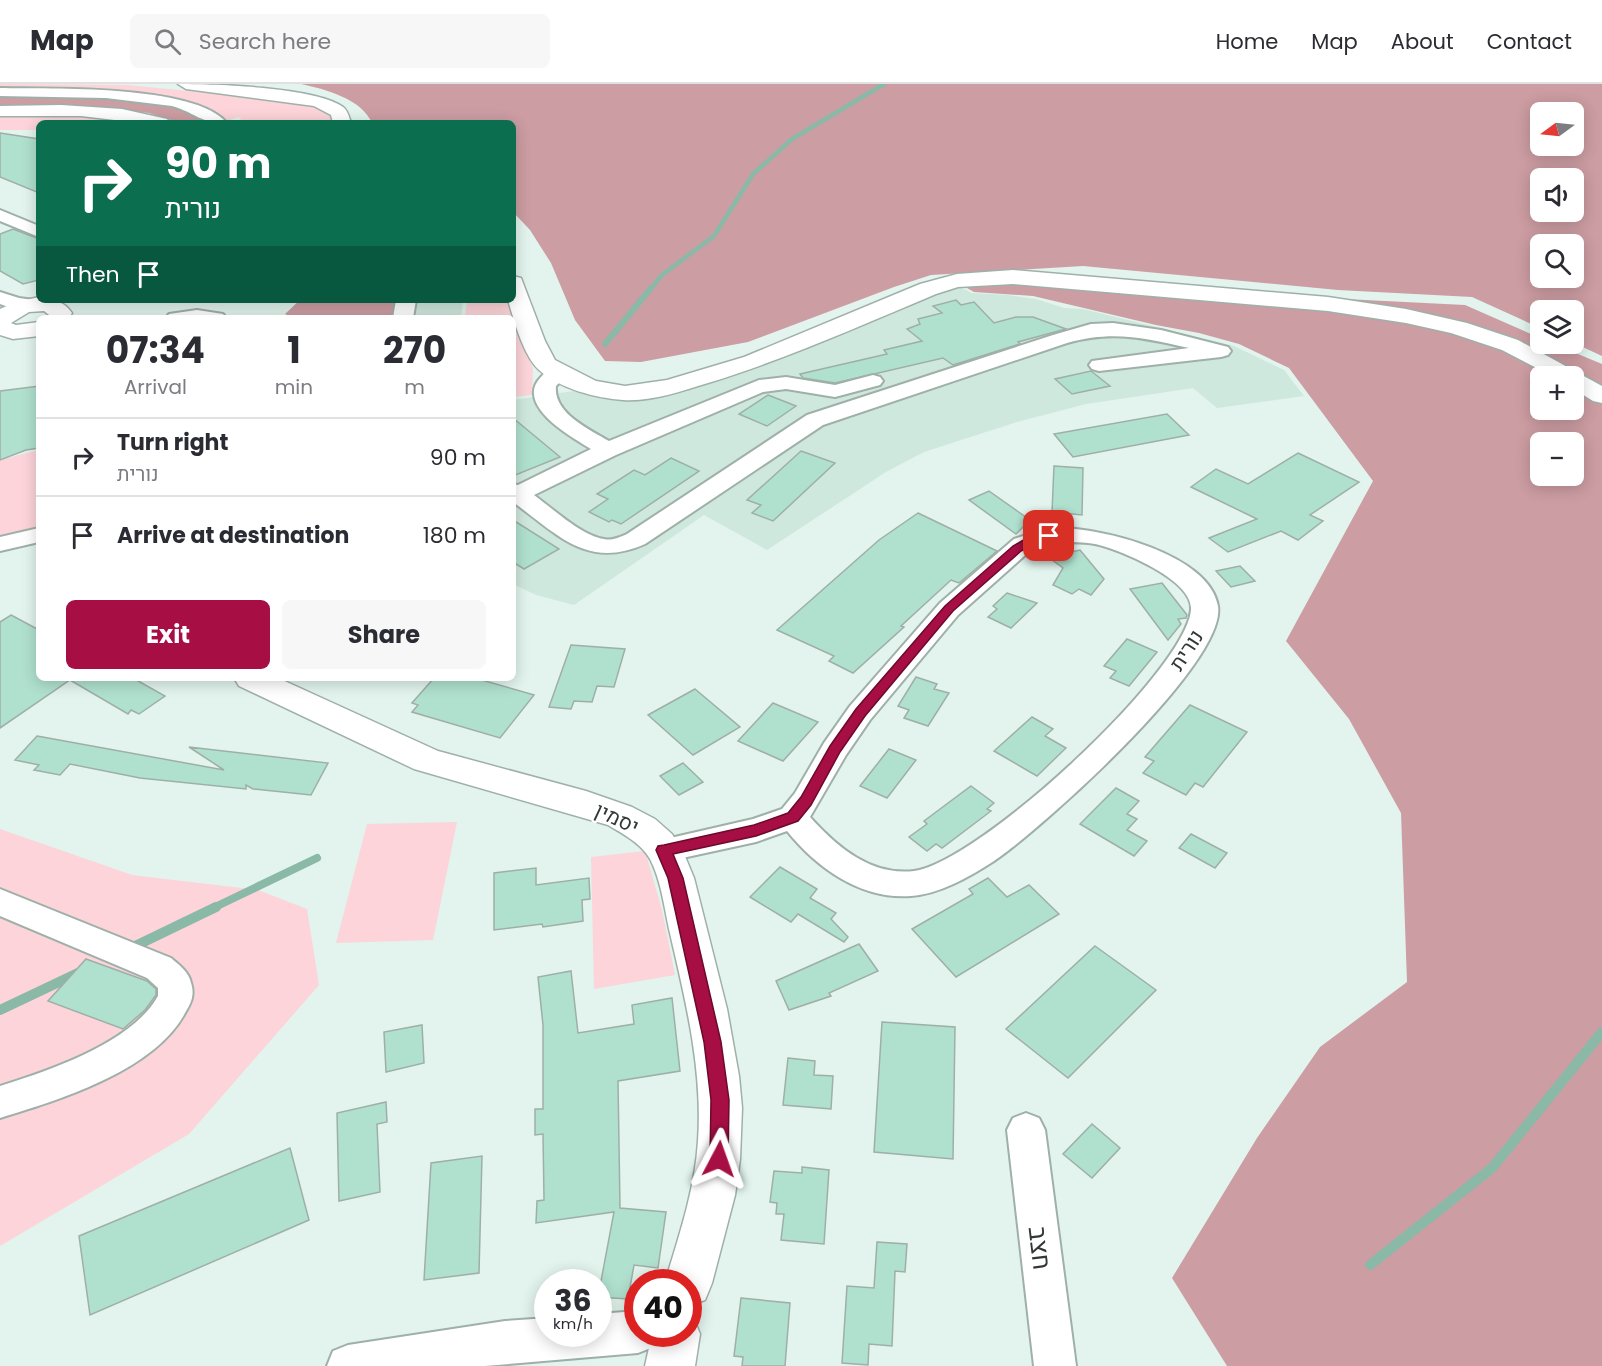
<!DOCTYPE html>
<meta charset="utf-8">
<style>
:root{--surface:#fff;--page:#f7f7f7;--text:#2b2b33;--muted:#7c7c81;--line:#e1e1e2;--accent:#a60e44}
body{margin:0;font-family:Poppins,Heebo,sans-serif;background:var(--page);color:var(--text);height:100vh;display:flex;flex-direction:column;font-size:22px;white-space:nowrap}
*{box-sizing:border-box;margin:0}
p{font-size:20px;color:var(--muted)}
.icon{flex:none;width:33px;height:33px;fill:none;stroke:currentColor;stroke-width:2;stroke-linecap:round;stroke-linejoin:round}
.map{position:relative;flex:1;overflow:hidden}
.sheet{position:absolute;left:36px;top:231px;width:480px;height:366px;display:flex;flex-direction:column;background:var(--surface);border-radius:9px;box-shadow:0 3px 15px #0003}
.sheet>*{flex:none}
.top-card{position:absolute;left:36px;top:36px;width:480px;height:183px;border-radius:9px;box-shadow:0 3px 15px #0003;background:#0b6e4f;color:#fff;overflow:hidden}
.needle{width:39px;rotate:255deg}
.buttons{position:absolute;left:1530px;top:18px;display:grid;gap:12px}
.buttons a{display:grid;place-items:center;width:54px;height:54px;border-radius:9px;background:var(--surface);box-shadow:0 3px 15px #0003;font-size:30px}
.speed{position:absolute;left:534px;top:1185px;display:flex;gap:12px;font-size:30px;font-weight:700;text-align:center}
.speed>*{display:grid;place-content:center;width:78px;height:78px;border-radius:50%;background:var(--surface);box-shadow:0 3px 15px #0003;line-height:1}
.speed small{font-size:15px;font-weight:400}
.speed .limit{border:9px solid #d22;background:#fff;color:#111}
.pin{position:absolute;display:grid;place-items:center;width:51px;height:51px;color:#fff;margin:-26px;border-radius:12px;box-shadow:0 3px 9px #0006}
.me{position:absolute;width:66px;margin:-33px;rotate:4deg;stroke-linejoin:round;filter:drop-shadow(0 0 4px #0008)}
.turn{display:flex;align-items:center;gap:21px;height:126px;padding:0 30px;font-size:27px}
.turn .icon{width:78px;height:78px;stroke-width:2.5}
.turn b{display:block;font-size:42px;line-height:51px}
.then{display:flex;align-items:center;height:57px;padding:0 30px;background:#0003;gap:12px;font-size:22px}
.eta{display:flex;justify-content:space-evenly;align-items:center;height:102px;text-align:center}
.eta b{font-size:36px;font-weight:700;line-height:42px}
.cta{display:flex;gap:12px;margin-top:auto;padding:12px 30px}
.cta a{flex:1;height:69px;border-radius:9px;background:var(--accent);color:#fff;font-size:24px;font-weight:700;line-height:69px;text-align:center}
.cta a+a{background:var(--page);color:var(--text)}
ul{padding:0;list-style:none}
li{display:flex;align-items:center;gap:18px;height:78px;padding:0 30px;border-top:2px solid var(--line)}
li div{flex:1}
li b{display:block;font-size:22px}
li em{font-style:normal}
header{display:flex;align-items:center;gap:36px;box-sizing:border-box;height:84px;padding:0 30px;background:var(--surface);border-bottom:2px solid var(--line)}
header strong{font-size:28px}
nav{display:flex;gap:33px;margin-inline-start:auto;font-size:21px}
.search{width:420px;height:54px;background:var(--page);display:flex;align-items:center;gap:15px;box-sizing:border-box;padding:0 21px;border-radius:9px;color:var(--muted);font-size:22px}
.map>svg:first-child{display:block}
</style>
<header>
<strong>Map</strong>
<div class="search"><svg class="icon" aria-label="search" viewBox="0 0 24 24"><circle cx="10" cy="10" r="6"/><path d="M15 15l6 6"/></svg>Search here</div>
<nav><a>Home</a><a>Map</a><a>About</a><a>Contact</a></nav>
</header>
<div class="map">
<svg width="1602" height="1282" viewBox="0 0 1602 1282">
<rect width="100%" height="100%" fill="#e2f4ed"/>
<!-- built -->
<g fill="#cfe8de">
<polygon points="957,202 972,209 1008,211 1036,215 1064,224 1083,225 1234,262 1284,286 1304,312 1217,324 1193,304 1086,320 1017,338 924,368 886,388 767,466 704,431 574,521 536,511 513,500 513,316 573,307 597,312 712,297 800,267 892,228 921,213"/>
<polygon points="399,216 463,216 461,234 395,234"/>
</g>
<!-- green -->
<g fill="#fcd4d9">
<polygon points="0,0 127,1 291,17 321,23 329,29 334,39 243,39 239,33 227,37 193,20 176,14 113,7 0,5"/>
<polygon points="73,31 138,39 39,39 39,46 0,46 0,32"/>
<polygon points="467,216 509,216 533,285 532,311 513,313 513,234 465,234"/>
<polygon points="39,366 39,444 0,452 0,376"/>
<polygon points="457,738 433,856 336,859 367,740"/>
<polygon points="0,745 132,791 258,806 307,825 319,901 189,1050 0,1162"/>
<polygon points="645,767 662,826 675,891 594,905 591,773"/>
</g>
<!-- forest -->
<g fill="#cc9da3" fill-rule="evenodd">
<path d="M301 0H1602V272L1574 259V226H1540V244L1472 213 1338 206 1083 182 931 191 894 203 748 258 641 278 605 277 575 236 551 179 530 146 513 128V39H372C362 15 325 5 301 0ZM1540 28H1574V62H1540ZM1540 94H1574V128H1540ZM1540 160H1574V194H1540Z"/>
<polygon points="0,9 83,11 178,22 212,39 180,39 149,29 94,22 0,21"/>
<path d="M1010 198 1465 221 1540 254V260H1554L1602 280V1282H1227L1172 1194 1257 1054 1320 963 1407 898 1401 729 1349 635 1286 557 1373 397 1289 284 1239 260 1199 249 1156 241 1033 212 974 208 960 200ZM1540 292H1574V326H1540ZM1540 358H1574V392H1540Z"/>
<polygon points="300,216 397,216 392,234 293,234 285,230"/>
</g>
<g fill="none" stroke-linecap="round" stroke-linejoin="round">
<!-- stream-far3 -->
<polyline stroke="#8ab9a7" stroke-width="4.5" points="650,206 662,191 714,152 753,90 792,55 884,0"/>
<!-- stream-far2 -->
<polyline stroke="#8ab9a7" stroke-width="6" points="605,260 651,204"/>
<!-- stream-far1 -->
<polyline stroke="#8ab9a7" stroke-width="8" points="213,824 317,774"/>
<!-- stream -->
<g stroke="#8ab9a7" stroke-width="10">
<polyline points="129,865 216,823"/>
<polyline points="0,926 78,889"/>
<polyline points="1370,1181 1492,1084 1602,948"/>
</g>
</g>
<!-- building -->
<g fill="#b0e1ce" stroke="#9eafa8" stroke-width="1.5">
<polygon points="0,49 39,55 39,109 0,93"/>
<polygon points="13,145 39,155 39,196 23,200 0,187 0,150"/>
<polygon points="956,216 961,221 974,218 994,239 1016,233 1033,233 1066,245 1018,258 1020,260 953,281 943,274 835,299 803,294 800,290 887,270 884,266 922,257 907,245 920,240 918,235 942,229 933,222"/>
<polygon points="1091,287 1110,302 1072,310 1055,295"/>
<polygon points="39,302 39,364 26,366 0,376 0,307"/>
<polygon points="768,311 796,322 767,342 739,330"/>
<polygon points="1167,330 1189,351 1073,373 1054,350"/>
<polygon points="513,334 560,373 513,392"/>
<polygon points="801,367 835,379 773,437 752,429 761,421 747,416"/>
<polygon points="1298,369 1359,398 1310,431 1323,437 1298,456 1281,447 1228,468 1209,454 1257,435 1191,403 1216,385 1248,400"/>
<polygon points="671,374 699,387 621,440 612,436 609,438 589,428 608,415 597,410 634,386 645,391"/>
<polygon points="1054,382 1083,384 1082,431 1052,428"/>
<polygon points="989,407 1030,436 1016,450 969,416"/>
<polygon points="918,429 997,467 959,499 951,496 901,542 904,543 853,589 829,577 834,572 777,546 879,456"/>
<polygon points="513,436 559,465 524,485 513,478"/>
<polygon points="1080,466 1104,495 1091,511 1079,505 1072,510 1053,501 1063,484 1048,473"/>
<polygon points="1240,482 1255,497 1231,503 1216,487"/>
<polygon points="1162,499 1187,531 1186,534 1178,535 1181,540 1168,556 1130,505"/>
<polygon points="1007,509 1037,519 1011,544 988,533 997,525 993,522"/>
<polygon points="11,531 39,546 39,594 133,594 165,612 139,630 131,626 128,630 70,596 0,644 0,538"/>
<polygon points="1127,555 1157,568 1129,602 1110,594 1116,587 1104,582"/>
<polygon points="571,561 625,565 614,603 597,602 592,618 574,617 571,625 549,623"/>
<polygon points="916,593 937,600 934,605 949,609 928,642 904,634 909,626 898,622"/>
<polygon points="434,594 475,594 534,611 500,654 412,628 418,621 412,619"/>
<polygon points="695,605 740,643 693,671 648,631"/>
<polygon points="773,619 818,638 783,677 738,657"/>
<polygon points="1190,621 1247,648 1203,703 1195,699 1186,711 1143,689 1154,677 1145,673"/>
<polygon points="1032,633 1053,645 1045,652 1066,664 1037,692 994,667"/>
<polygon points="37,652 224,686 189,663 328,679 311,711 253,705 246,701 246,705 140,694 70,680 60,691 34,686 39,681 15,676"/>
<polygon points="889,665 916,676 887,714 860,702"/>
<polygon points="683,679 703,698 679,711 660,692"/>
<polygon points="971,702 994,719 987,725 991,727 942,764 936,760 927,767 909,753 927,740 924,737"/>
<polygon points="1116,704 1139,717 1127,730 1137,735 1127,746 1147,757 1134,772 1080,740"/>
<polygon points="1191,750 1227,769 1215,784 1179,764"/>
<polygon points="780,783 817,805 810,814 836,829 831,835 848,853 844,858 798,830 791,838 750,813"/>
<polygon points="536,784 536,801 589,794 590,815 582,816 583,837 543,843 542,840 494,846 494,789"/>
<polygon points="988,794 1007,813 1029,801 1059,830 956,893 912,845 973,810 969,805"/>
<polygon points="859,860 878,887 829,909 831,912 789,926 776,897"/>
<polygon points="1095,862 1156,906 1068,994 1006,945"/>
<polygon points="86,875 147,897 156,905 156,911 145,926 123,945 48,917"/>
<polygon points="571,887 578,949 634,940 632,921 672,914 680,987 618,997 620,1124 666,1128 658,1184 634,1181 628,1215 598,1213 614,1128 536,1139 537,1117 544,1116 543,1050 535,1051 535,1025 543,1025 543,941 538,893"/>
<polygon points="882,938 955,943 953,1075 874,1068"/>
<polygon points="422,941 424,979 386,988 384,948"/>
<polygon points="788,974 815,977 814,991 833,992 831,1025 783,1021"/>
<polygon points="386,1018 387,1038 377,1040 380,1108 339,1117 337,1029"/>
<polygon points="1092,1040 1120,1064 1092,1094 1063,1070"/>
<polygon points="290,1064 309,1136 90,1231 79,1152"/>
<polygon points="482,1072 479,1189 424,1196 431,1079"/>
<polygon points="802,1083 829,1086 824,1160 781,1156 784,1130 776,1130 777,1119 770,1118 774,1087 802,1089"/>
<polygon points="877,1158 907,1160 905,1188 895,1187 892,1262 869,1260 868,1281 842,1279 847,1202 874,1204"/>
<polygon points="741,1214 790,1219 785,1282 742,1282 743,1273 734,1272"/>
</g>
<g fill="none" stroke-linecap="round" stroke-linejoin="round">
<defs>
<g id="street">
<path d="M0 4C49 5 195 0 227 39 199 39 196 29 172 22L106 14 0 12Z"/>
<polygon points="0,126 39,142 39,153 0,137"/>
<path d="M0 208 19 214 41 217 44 221 41 225C27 229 13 225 0 220Z"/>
<polygon points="396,216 416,216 413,234 393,234"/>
<polygon points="197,226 223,230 226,234 166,234 169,230"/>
<path d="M1113 239 1161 246 1228 263 1231 267 1228 271 1221 273 1099 287 1092 285 1089 281 1092 277 1189 264C1144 254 1113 246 1067 259L823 341 645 460C587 486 557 450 513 418V400L518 401 591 365C571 353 514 321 541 293 548 285 556 282 566 285L569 289 556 302C553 329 589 345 609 357L759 296 786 293 835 301 873 291 880 293 883 297 880 301 835 313 786 305 763 308 616 371 534 411C552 424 582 452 604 455 612 457 620 453 627 450L807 331 1053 251 1091 240Z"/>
<polygon points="39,444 39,458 0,467 0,453"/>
<path d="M1059 444C1102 444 1209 470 1218 522 1227 579 1041 745 994 777 969 793 940 810 911 812 861 816 817 784 787 747L756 758 664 778 653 774 648 766 653 758 753 735 782 725 795 709 824 659 850 622 940 519 1014 455 1039 447ZM1059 458C1071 458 1083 458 1095 460 1119 465 1194 496 1191 526 1185 589 978 779 914 787 871 792 837 763 810 733L846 671 870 636 958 531 1032 465Z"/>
<path d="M0 805 171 874C179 881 189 888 191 899 195 911 191 919 185 929 154 987 59 1016 0 1034V1002C48 987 132 959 158 912V904L147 894 0 832Z"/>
<polygon points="1026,1029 1039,1034 1045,1046 1076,1282 1034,1282 1007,1046 1013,1034"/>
<polygon points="638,1227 638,1250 658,1250 653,1263 638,1269 485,1282 327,1282 333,1267 348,1261 505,1237 548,1234 548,1250 598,1250 598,1230"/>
</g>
<g id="secondary">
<path d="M178 0C213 0 316 3 343 23 348 27 349 33 351 39H333L331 31 314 22 186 5Z"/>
<polygon points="61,21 122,25 167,35 170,39 140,39 81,32 0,32 0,22"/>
<path d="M1013 186 1328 213 1406 225 1467 239 1518 256 1602 302V319L1593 317 1574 305V292H1552L1502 266 1451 249 1406 239 1328 227 1013 200 958 203 936 210C860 242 786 275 708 299 682 307 651 318 623 316 596 314 560 305 539 286 523 271 514 236 508 216H513V192L521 194 545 257 555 276 596 297 625 302 667 296 744 273 920 200 957 190Z"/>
<path d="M39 213V216C54 216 63 216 72 229L69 234H53L44 227 29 228 11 239 16 241 39 238V252L13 255 0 251V225L13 219Z"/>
<path d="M234 594H278L438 667 586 707 632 723 655 735 672 750 684 770 694 794 727 925 739 992 742 1024 740 1075 735 1111 712 1199 705 1216 688 1222V1198H665C679 1152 695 1105 698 1057 703 985 685 914 669 845 664 822 661 796 650 775 641 759 623 750 608 741L414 685 239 602Z"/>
<polygon points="688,1231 693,1233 700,1250 695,1282 645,1282 652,1250 688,1250"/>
</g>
</defs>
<!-- street casing -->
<use href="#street" stroke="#9fb0a9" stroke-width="4"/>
<!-- secondary casing -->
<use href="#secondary" stroke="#9fb0a9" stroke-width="3"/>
<!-- street -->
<use href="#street" fill="#fff" fill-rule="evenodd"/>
<!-- secondary -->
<use href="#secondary" fill="#fff" fill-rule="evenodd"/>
</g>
<!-- route -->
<polygon fill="#a60e44" stroke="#6c092c" stroke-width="1.5" points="1049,448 1054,452 1053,454 1035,459 1021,467 953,527 865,632 840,668 811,721 798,737 756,752 673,770 683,794 721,958 729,1016 728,1075 725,1081 719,1083 712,1081 710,1075 711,1016 704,958 668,794 656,766 658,762 664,761 754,741 788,729 801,713 830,662 856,625 945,522 1013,462 1027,454"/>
<g text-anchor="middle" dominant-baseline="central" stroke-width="4.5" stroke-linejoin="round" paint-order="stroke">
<!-- street labels -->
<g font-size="21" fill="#313835" stroke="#fff">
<text transform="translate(1186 566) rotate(-57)">נורית</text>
<text transform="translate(617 734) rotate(25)">יסמין</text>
</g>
<!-- near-street labels -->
<g font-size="26" fill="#313835" stroke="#fff">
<text transform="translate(1040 1164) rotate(83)">חצב</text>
</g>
</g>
</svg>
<div class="buttons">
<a><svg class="needle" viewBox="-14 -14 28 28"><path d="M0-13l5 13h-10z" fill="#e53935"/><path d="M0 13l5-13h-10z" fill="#7c7c81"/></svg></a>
<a><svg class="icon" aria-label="sound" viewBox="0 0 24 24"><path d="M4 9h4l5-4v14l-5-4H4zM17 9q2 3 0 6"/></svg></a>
<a><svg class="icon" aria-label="search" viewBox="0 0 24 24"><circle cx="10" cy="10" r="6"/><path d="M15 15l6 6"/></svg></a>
<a><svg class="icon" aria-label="layers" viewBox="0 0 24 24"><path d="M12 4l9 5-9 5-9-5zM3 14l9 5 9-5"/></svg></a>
<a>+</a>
<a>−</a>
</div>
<div class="speed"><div>36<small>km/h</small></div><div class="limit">40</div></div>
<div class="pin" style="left:1049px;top:452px;background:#d93025"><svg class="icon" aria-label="arrive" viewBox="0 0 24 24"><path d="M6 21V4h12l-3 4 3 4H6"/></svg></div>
<svg class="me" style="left:719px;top:1075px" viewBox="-20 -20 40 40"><path d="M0-17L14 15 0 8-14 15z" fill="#a60e44" stroke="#fff" stroke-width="4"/></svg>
<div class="top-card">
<div class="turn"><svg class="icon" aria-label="right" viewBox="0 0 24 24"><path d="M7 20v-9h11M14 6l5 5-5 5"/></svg><div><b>90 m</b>נורית</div></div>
<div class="then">Then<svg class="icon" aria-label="arrive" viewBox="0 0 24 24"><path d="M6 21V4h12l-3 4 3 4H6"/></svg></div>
</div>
<section class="sheet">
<div class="eta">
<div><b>07:34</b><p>Arrival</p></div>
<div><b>1</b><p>min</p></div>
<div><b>270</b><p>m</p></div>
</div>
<ul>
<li><svg class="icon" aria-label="right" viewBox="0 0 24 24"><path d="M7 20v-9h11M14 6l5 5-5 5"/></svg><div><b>Turn right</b><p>נורית</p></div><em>90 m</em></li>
<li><svg class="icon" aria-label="arrive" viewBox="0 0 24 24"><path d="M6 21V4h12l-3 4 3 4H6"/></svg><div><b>Arrive at destination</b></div><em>180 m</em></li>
</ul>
<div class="cta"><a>Exit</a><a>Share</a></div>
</section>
</div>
